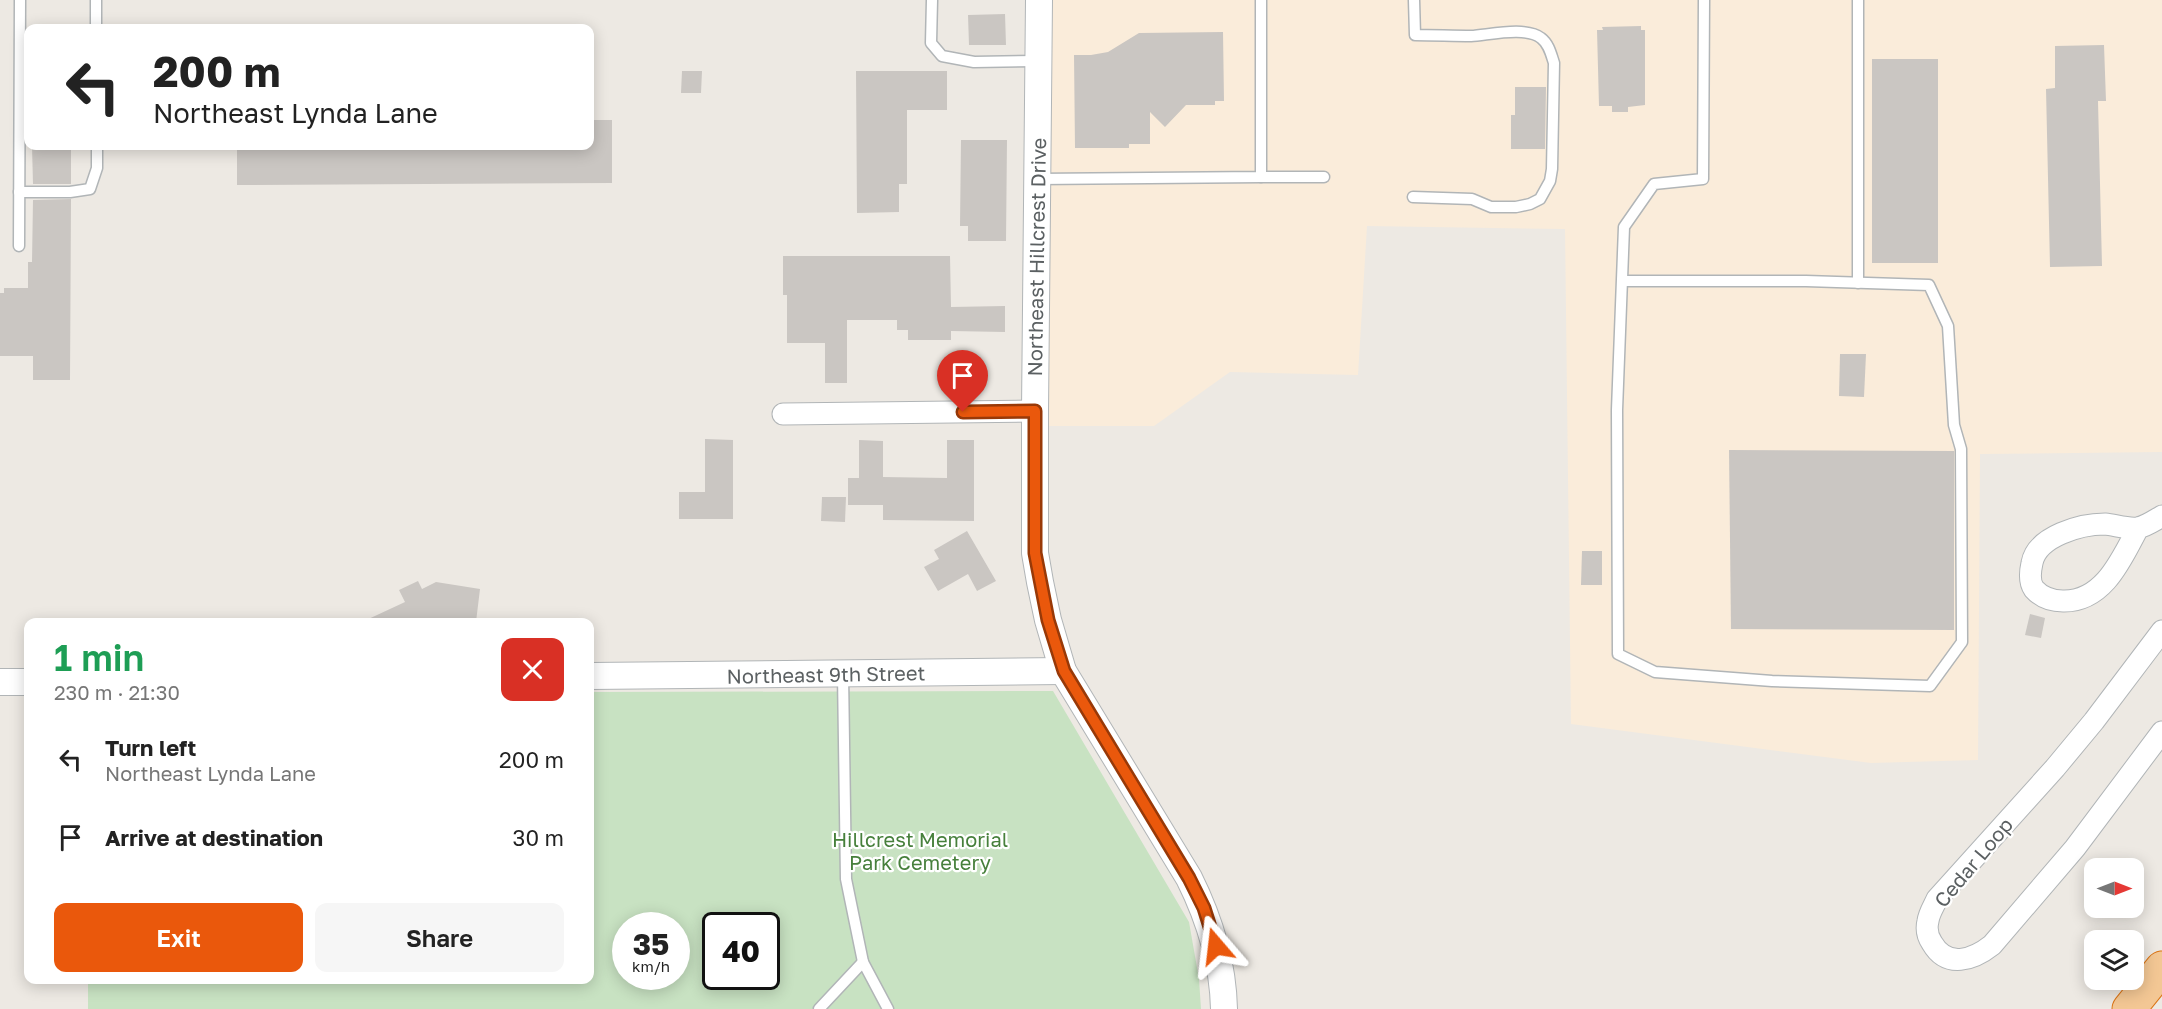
<!DOCTYPE html>
<meta charset="utf-8">
<style>
:root{--surface:#fff;--page:#f6f6f6;--text:#222;--muted:#767676;--accent:#ea580c}
body{margin:0;font-family:"Golos Text",sans-serif;background:var(--page);color:var(--text);height:100vh;display:flex;flex-direction:column;font-size:22px;white-space:nowrap}
*{box-sizing:border-box;margin:0}
p{font-size:20px;color:var(--muted)}
.icon{flex:none;width:33px;height:33px;fill:none;stroke:currentColor;stroke-width:2;stroke-linecap:round;stroke-linejoin:round}
.map{position:relative;flex:1;overflow:hidden}
.drawer{position:absolute;left:24px;top:618px;width:570px;height:366px;display:flex;flex-direction:column;background:var(--surface);border-radius:12px;box-shadow:0 3px 15px #0003}
.drawer>*{flex:none}
.guide{position:absolute;left:24px;top:24px;width:570px;height:126px;border-radius:12px;box-shadow:0 3px 15px #0003;background:#fff;color:var(--text);overflow:hidden}
.needle{width:39px;rotate:90deg}
.fabs{position:absolute;left:2084px;top:858px;display:grid;gap:12px}
.fabs a{display:grid;place-items:center;width:60px;height:60px;border-radius:12px;background:var(--surface);box-shadow:0 3px 15px #0003;font-size:30px}
.speed{position:absolute;left:612px;top:912px;display:flex;gap:12px;font-size:30px;font-weight:700;text-align:center}
.speed>*{display:grid;place-content:center;width:78px;height:78px;border-radius:50%;background:var(--surface);box-shadow:0 3px 15px #0003;line-height:1}
.speed small{font-size:15px;font-weight:400}
.speed .limit{border:3px solid #111;border-radius:9px;background:#fff;color:#111}
.pin{position:absolute;display:grid;place-items:center;width:51px;height:51px;color:#fff;margin:-62px -26px;border-radius:50% 50% 50% 0;rotate:-45deg;box-shadow:0 0 6px #0007}
.pin .icon{rotate:45deg}
.me{position:absolute;width:66px;margin:-33px;rotate:343deg;stroke-linejoin:round;filter:drop-shadow(0 0 4px #0008)}
.turn{display:flex;align-items:center;gap:21px;height:126px;padding:0 30px;font-size:27px}
.turn .icon{width:78px;height:78px;stroke-width:2.5}
.turn b{display:block;font-size:42px;line-height:51px}
.round{display:grid;place-items:center;flex:none;width:63px;height:63px;border-radius:12px;background:var(--page)}
.overview{display:flex;align-items:center;justify-content:space-between;height:102px;padding:0 30px}
h1{font-size:36px;font-weight:600;line-height:45px;color:#1e9e55}
.primary-button{display:flex;gap:12px;margin-top:auto;padding:12px 30px}
.primary-button a{flex:1;height:69px;border-radius:12px;background:var(--accent);color:#fff;font-size:24px;font-weight:600;line-height:69px;text-align:center}
.primary-button a+a{background:var(--page);color:var(--text)}
ul{padding:0;list-style:none}
li{display:flex;align-items:center;gap:18px;height:78px;padding:0 30px}
li div{flex:1}
li b{display:block;font-size:22px}
li em{font-style:normal}
.map>svg:first-child{display:block}
</style>
<div class="map">
<svg width="2162" height="1009" viewBox="0 0 2162 1009">
<rect width="100%" height="100%" fill="#ede9e3"/>
<!-- commercial -->
<polygon fill="#faecda" points="1046,0 2162,0 2162,452 1980,454 1978,760 1871,763 1571,724 1565,229 1367,226 1358,375 1230,372 1154,426 1046,426"/>
<!-- green -->
<path fill="#c8e2c2" fill-rule="evenodd" d="M1053 691 1189 922 1199 979 1201 1009H88V980H590V692ZM626 926H676V976H626ZM716 926H766V976H716Z"/>
<!-- building -->
<g fill="#cac6c2">
<polygon points="1005,14 1006,45 969,45 968,15"/>
<polygon points="1641,26 1641,30 1645,30 1645,105 1628,107 1628,112 1612,112 1612,106 1599,106 1597,30 1603,30 1602,27"/>
<polygon points="1223,32 1224,101 1215,101 1215,105 1186,105 1165,127 1150,112 1150,144 1129,144 1129,148 1075,148 1074,55 1091,55 1108,52 1139,33"/>
<polygon points="2104,45 2106,101 2098,101 2102,266 2050,267 2046,89 2055,88 2055,46"/>
<rect x="1872" y="59" width="66" height="204"/>
<polygon points="682,71 702,71 701,93 681,93"/>
<polygon points="856,71 947,71 947,110 907,110 907,184 899,184 899,212 857,213"/>
<polygon points="1515,87 1546,87 1545,149 1511,149 1511,115 1515,115"/>
<polygon points="590,120 612,120 612,183 237,185 237,146 590,146"/>
<polygon points="961,140 1007,140 1006,241 968,241 968,226 960,226"/>
<polygon points="32,146 71,146 71,184 33,184"/>
<polygon points="71,199 70,380 33,380 33,356 0,356 0,293 4,293 4,288 28,288 28,262 32,262 33,200"/>
<polygon points="783,256 950,256 951,307 1005,306 1005,332 951,331 951,340 908,340 908,330 897,330 897,320 847,320 847,383 825,383 825,343 787,343 787,295 783,295"/>
<polygon points="1840,354 1866,354 1864,397 1839,396"/>
<polygon points="705,439 733,440 733,519 679,519 679,492 705,492"/>
<polygon points="859,440 883,441 883,477 947,478 947,440 974,440 974,521 883,520 883,505 848,505 848,478 859,478"/>
<polygon points="1729,450 1954,451 1954,630 1731,629"/>
<polygon points="822,497 846,497 845,522 821,521"/>
<polygon points="967,531 996,581 977,591 968,574 938,591 924,567 939,559 934,550"/>
<polygon points="1582,551 1602,551 1602,585 1581,585"/>
<polygon points="418,581 422,589 436,582 480,589 476,622 443,618 433,622 362,622 405,602 399,590"/>
<polygon points="2030,614 2045,618 2041,638 2025,635"/>
</g>
<g fill="none" stroke-linecap="round" stroke-linejoin="round">
<defs>
<g id="service">
<polyline points="96,0 96,28"/>
<polyline points="932,0 931,43 942,56 974,62 1038,61"/>
<polyline points="1858,0 1858,283"/>
<polyline points="1261,177 1324,177"/>
<polyline points="1037,179 1261,177 1261,0"/>
<polyline points="19,192 70,192 90,189 97,168 97,146"/>
<path d="M1413 197 1472 199 1491 207H1516L1530 204 1540 199 1550 181 1552 169 1554 63C1551 54 1549 44 1541 38 1526 26 1489 35 1471 36 1453 36 1434 35 1415 35L1414 0"/>
<polyline points="19,246 20,0"/>
<polyline points="1622,281 1806,281 1929,285 1948,326 1954,425 1961,449 1962,642 1930,686 1772,681 1655,672 1618,654 1617,410 1624,227 1654,184 1703,179 1704,0"/>
<polyline points="843,674 846,879 863,962 888,1009"/>
<polyline points="819,1009 863,962"/>
</g>
<g id="minor">
<polyline points="783,414 1035,411"/>
<path d="M2138 528C2122 558 2104 602 2063 601 2052 601 2042 598 2034 589 2029 582 2030 572 2032 563 2037 536 2081 524 2105 524 2115 525 2127 529 2137 528 2145 527 2155 520 2162 516"/>
<path d="M2162 631 2094 721 2055 768 1937 899C1934 906 1929 913 1928 921 1926 929 1928 937 1932 943 1947 969 1973 960 1992 945L2075 848 2162 732"/>
</g>
<g id="tertiary">
<path d="M1039 0 1035 411V553L1040 582 1048 620 1063 671 1189 878C1210 920 1223 962 1224 1009"/>
<polyline points="590,676 1063,671"/>
<polyline points="0,682 28,682"/>
</g>
<polyline id="motorway" points="2129,1009 2162,968"/>
</defs>
<!-- service casing -->
<use href="#service" stroke="#b1b5b7" stroke-width="13"/>
<!-- minor casing -->
<use href="#minor" stroke="#b1b5b7" stroke-width="23"/>
<!-- tertiary casing -->
<use href="#tertiary" stroke="#b1b5b7" stroke-width="28"/>
<!-- motorway casing -->
<use href="#motorway" stroke="#db7414" stroke-width="35"/>
<!-- service -->
<use href="#service" stroke="#fff" stroke-width="10"/>
<!-- minor -->
<use href="#minor" stroke="#fff" stroke-width="21"/>
<!-- tertiary -->
<use href="#tertiary" stroke="#fff" stroke-width="26"/>
<!-- motorway -->
<use href="#motorway" stroke="#f3c794" stroke-width="33"/>
</g>
<g fill="none" stroke-linecap="round" stroke-linejoin="round">
<defs>
<polyline id="route" points="963,412 1035,411 1035,553 1048,620 1064,671 1189,878 1204,908 1216,946"/>
</defs>
<!-- route casing -->
<use href="#route" stroke="#983908" stroke-width="15"/>
<!-- route -->
<use href="#route" stroke="#ea580c" stroke-width="10"/>
</g>
<g text-anchor="middle" dominant-baseline="central" stroke-width="4.5" stroke-linejoin="round" paint-order="stroke">
<!-- street labels -->
<g font-size="20" fill="#5b6062" stroke="#fff">
<text transform="translate(1036 257) rotate(-89)">Northeast Hillcrest Drive</text>
<text transform="translate(826 674) rotate(-1)">Northeast 9th Street</text>
<text transform="translate(1973 862) rotate(-50)">Cedar Loop</text>
</g>
<!-- park labels -->
<g font-size="20" fill="#47803c" stroke="#fff">
<text x="920" y="839">Hillcrest Memorial<tspan x="920" dy="23">Park Cemetery</tspan></text>
</g>
</g>
</svg>
<div class="fabs">
<a><svg class="needle" viewBox="-14 -14 28 28"><path d="M0-13l5 13h-10z" fill="#e53935"/><path d="M0 13l5-13h-10z" fill="#767676"/></svg></a>
<a><svg class="icon" aria-label="layers" viewBox="0 0 24 24"><path d="M12 4l9 5-9 5-9-5zM3 14l9 5 9-5"/></svg></a>
</div>
<div class="speed"><div>35<small>km/h</small></div><div class="limit">40</div></div>
<div class="pin" style="left:963px;top:412px;background:#d93025"><svg class="icon" aria-label="arrive" viewBox="0 0 24 24"><path d="M6 21V4h12l-3 4 3 4H6"/></svg></div>
<svg class="me" style="left:1216px;top:946px" viewBox="-20 -20 40 40"><path d="M0-17L14 15 0 8-14 15z" fill="#ea580c" stroke="#fff" stroke-width="4"/></svg>
<div class="guide">
<div class="turn"><svg class="icon" aria-label="left" viewBox="0 0 24 24"><path d="M17 20v-9H6M10 6l-5 5 5 5"/></svg><div><b>200 m</b>Northeast Lynda Lane</div></div>
</div>
<section class="drawer">
<div class="overview"><div><h1>1 min</h1><p>230 m · 21:30</p></div><a class="round" style="background:#d93025;color:#fff"><svg class="icon" aria-label="close" viewBox="0 0 24 24"><path d="M6 6l12 12M18 6L6 18"/></svg></a></div>
<ul>
<li><svg class="icon" aria-label="left" viewBox="0 0 24 24"><path d="M17 20v-9H6M10 6l-5 5 5 5"/></svg><div><b>Turn left</b><p>Northeast Lynda Lane</p></div><em>200 m</em></li>
<li><svg class="icon" aria-label="arrive" viewBox="0 0 24 24"><path d="M6 21V4h12l-3 4 3 4H6"/></svg><div><b>Arrive at destination</b></div><em>30 m</em></li>
</ul>
<div class="primary-button"><a>Exit</a><a>Share</a></div>
</section>
</div>
